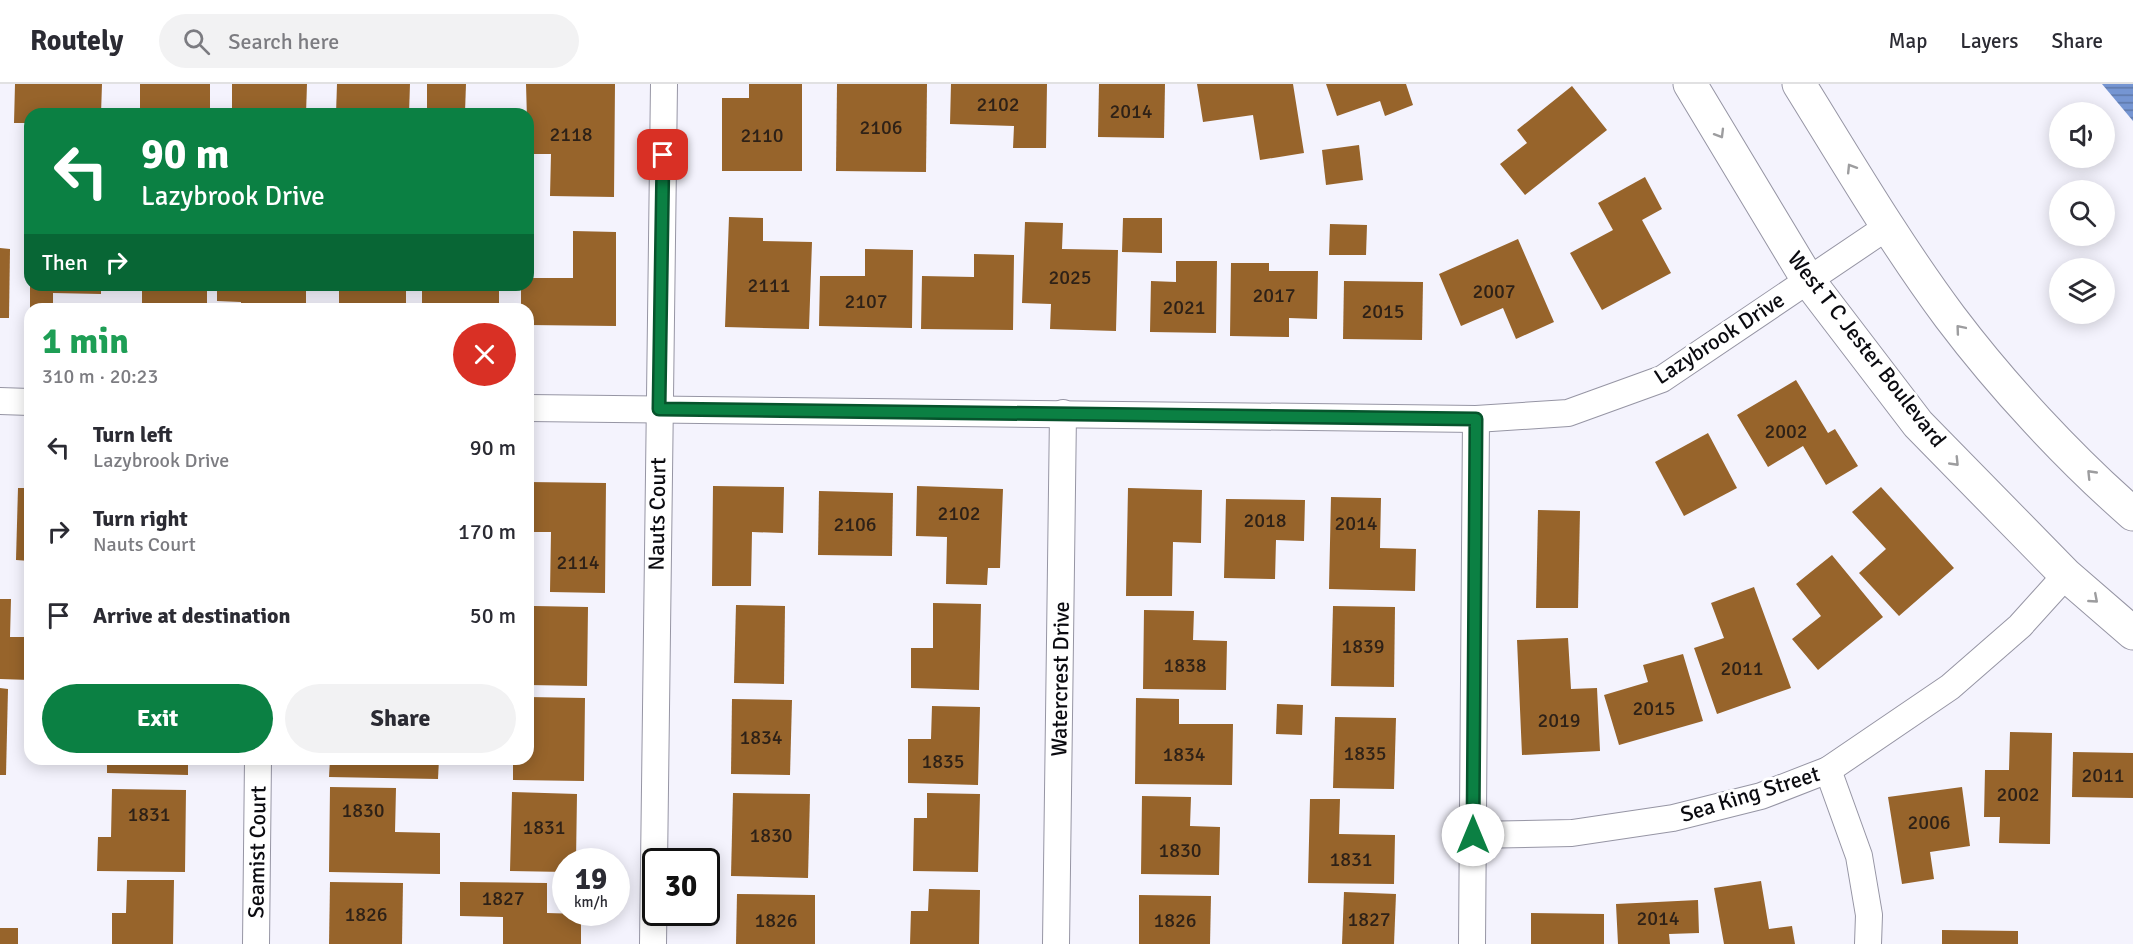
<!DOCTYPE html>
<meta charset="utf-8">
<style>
:root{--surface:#fff;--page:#f2f2f3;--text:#2b2b33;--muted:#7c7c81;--line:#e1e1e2;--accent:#0b8043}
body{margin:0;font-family:Signika,sans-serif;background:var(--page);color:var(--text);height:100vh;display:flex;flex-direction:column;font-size:22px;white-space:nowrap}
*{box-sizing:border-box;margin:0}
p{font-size:20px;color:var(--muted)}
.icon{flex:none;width:33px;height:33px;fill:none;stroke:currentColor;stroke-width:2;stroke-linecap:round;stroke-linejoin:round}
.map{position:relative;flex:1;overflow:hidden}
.drawer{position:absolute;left:24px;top:219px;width:510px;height:462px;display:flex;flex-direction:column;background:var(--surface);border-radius:18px;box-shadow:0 3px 15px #0003}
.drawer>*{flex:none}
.guide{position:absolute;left:24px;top:24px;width:510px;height:183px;border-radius:18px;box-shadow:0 3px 15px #0003;background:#0b8043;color:#fff;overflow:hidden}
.buttons{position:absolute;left:2049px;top:18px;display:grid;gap:12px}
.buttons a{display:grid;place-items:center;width:66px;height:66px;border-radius:50%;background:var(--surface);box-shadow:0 3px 15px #0003;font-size:30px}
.speed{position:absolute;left:552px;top:764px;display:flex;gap:12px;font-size:30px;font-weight:700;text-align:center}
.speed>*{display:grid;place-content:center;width:78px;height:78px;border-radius:50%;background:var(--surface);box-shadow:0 3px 15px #0003;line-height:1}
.speed small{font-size:15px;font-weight:400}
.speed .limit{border:3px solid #111;border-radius:9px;background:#fff;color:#111}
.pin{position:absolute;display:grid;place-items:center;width:51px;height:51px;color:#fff;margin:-26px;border-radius:12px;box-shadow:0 3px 9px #0006}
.me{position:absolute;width:66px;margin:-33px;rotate:0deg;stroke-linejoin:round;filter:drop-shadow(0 0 4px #0008)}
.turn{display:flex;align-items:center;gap:21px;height:126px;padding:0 18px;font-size:27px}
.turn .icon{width:78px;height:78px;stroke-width:2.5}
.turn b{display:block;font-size:42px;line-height:51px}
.then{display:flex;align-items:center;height:57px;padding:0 18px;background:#0003;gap:12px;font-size:22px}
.round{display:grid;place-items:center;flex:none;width:63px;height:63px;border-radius:32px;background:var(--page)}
.overview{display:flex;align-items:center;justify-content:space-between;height:102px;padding:0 18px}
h1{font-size:36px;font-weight:700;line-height:45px;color:#1e9e55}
.cta{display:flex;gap:12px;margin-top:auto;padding:12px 18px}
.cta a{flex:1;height:69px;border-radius:36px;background:var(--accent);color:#fff;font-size:24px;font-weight:700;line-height:69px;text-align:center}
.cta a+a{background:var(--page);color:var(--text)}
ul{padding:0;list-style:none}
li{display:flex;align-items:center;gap:18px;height:84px;padding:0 18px}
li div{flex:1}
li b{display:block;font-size:22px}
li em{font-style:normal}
header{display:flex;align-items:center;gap:36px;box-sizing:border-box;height:84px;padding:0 30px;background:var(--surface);border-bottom:2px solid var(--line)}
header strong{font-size:28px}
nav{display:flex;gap:33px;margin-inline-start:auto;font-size:21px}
.search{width:420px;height:54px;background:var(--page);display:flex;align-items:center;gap:15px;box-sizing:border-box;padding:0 21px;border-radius:33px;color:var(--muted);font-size:22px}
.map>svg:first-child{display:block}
</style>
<header>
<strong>Routely</strong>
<div class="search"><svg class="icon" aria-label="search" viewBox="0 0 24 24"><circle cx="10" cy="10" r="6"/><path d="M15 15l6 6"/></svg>Search here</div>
<nav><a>Map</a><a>Layers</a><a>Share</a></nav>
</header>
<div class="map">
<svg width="2133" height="860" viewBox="0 0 2133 860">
<defs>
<pattern id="water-rules" width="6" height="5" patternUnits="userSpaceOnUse" patternTransform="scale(1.5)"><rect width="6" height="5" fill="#7595d2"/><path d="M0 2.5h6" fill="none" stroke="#5e78a9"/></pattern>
</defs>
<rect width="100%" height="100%" fill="#f4f3fd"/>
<!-- water -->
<polygon fill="url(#water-rules)" points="2102,0 2133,0 2133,37"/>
<!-- building -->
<g fill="#97642b">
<polygon points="15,0 102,0 101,30 30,30 30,39 14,39"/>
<rect x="140" y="0" width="70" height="30"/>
<polygon points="232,0 307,0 306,30 232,30"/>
<polygon points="337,0 410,0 409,30 336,30"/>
<polygon points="427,0 466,0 465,28 427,28"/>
<polygon points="526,0 615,0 614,113 550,112 551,70 528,70"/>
<polygon points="749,0 802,0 802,87 722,87 722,14 749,14"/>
<polygon points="837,0 927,0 926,88 836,87"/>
<polygon points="951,0 1047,0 1046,64 1013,64 1014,42 950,40"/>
<polygon points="1099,0 1165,0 1164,54 1098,53"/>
<polygon points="1197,0 1293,0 1304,69 1260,76 1253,31 1203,38"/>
<polygon points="1326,0 1406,0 1413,21 1385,32 1380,17 1337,32"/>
<polygon points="1572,2 1607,46 1525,111 1500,80 1527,59 1517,46"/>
<polygon points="1359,61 1363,96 1326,101 1322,66"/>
<polygon points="1645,93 1662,125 1642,136 1671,189 1602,226 1570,169 1613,146 1598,119"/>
<polygon points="729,133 763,134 763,157 812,158 809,245 725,243"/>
<polygon points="1123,134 1162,134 1162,169 1122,168"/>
<polygon points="1025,138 1063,139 1062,165 1118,166 1116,247 1050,245 1051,220 1022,219"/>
<polygon points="1330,140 1367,141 1366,171 1329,171"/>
<polygon points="573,147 616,148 616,242 528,241 528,225 521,225 521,201 528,201 528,194 573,194"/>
<polygon points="1518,155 1554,238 1516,255 1503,224 1461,242 1439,190"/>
<polygon points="0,164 10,165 9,234 0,234"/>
<polygon points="865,165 913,166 912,244 819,242 820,192 865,192"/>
<polygon points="974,170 1014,171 1013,246 921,245 922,192 974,193"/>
<polygon points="1176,177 1217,177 1216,249 1150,248 1151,197 1176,198"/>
<polygon points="1231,179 1269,179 1269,187 1318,187 1317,235 1289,234 1289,253 1230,252"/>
<polygon points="1344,197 1423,198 1422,256 1343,255"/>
<polygon points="30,201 101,201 101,210 53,209 53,225 30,225"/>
<rect x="142" y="201" width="65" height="24"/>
<polygon points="217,201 306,201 306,225 241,225 241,218 217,217"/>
<rect x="339" y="201" width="67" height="24"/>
<rect x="422" y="201" width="77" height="24"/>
<polygon points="1796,296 1828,349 1835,345 1858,382 1826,401 1803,362 1768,383 1737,331"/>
<polygon points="1708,349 1737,404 1684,432 1655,378"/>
<polygon points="528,398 606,399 605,509 550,508 551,448 528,448"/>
<polygon points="713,402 784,403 783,449 752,448 751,502 712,502"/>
<polygon points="917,402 1003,405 1000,484 988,484 987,501 946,500 947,453 916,452"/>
<polygon points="1881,403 1954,484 1899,532 1859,489 1886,465 1852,428"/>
<polygon points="18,404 30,404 30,477 16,476"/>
<polygon points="1128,404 1202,406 1201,459 1173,458 1172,512 1126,512"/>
<polygon points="819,407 893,409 892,472 818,471"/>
<polygon points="1331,413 1381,414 1380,464 1416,465 1415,507 1329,505"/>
<polygon points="1226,415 1305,416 1304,457 1276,456 1275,495 1224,494"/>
<polygon points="1538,426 1580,427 1578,524 1536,524"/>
<polygon points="1832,471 1883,533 1818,586 1792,555 1821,532 1796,500"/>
<polygon points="1754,503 1791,604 1717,630 1694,564 1724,554 1711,519"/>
<polygon points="0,515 11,515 10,553 30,553 30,596 0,595"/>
<polygon points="933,519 981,520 979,606 911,604 911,564 933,564"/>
<polygon points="736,521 785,522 784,600 734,599"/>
<polygon points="534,522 588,523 587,602 528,601 528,561 533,561"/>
<polygon points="1333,522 1395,523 1394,603 1331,602"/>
<polygon points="1144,526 1194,527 1193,556 1227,557 1226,606 1143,605"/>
<polygon points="1568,554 1571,605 1597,604 1600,667 1522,671 1517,556"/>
<polygon points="1683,570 1703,637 1619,661 1604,611 1648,598 1643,581"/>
<polygon points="0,604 8,605 6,691 0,691"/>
<polygon points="528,613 585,614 584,697 513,696 513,675 528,675"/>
<polygon points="1136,614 1179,615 1179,640 1233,640 1232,701 1135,700"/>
<polygon points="732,615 792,616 790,691 731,690"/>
<polygon points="1277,620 1303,621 1302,651 1276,650"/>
<polygon points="932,622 980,623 978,701 908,699 908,655 931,655"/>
<polygon points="1335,633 1396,634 1394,705 1333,704"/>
<polygon points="2010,648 2052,649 2050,760 1999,759 2000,733 1984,733 1985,686 2009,686"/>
<polygon points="2073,668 2133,669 2133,714 2072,713"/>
<polygon points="107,675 188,675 188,691 107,689"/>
<polygon points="330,675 439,675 438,695 329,693"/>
<polygon points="330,703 396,704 395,748 440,749 440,790 329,788"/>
<polygon points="1962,703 1970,762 1930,768 1934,795 1902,800 1888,713"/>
<polygon points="112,705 186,706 185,788 97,787 98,753 111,753"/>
<polygon points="512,708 577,710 576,777 566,777 566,788 510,787"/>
<polygon points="733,709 810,710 808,794 731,792"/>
<polygon points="927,709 980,710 978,788 913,787 914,734 927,734"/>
<polygon points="1142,712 1191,713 1190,742 1220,743 1219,791 1141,790"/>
<polygon points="1310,715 1340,715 1339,750 1395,751 1394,800 1308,799"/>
<polygon points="127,796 174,796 173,860 112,860 112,829 126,829"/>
<polygon points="1761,797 1769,845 1792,842 1795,860 1724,860 1714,804"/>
<polygon points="330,798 403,799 402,860 329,860"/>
<polygon points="460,798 547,799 547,829 581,830 581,860 503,860 503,833 460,832"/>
<polygon points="929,805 980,806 979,860 910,860 911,827 928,827"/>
<polygon points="1344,808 1396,810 1394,860 1342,860"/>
<polygon points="737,810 815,811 815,860 736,860"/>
<polygon points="1139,811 1211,812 1210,860 1139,860"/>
<polygon points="1698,816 1699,849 1669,850 1670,860 1618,860 1616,820"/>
<polygon points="1531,829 1604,830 1604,860 1531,860"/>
<rect x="0" y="844" width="18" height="16"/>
<polygon points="1942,846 2018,847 2018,860 1942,860"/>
</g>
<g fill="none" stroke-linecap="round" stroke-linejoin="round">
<defs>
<g id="street">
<polyline points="0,317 30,318"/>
<polyline points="528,324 1476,335 1568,329 1662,295 1887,143"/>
<polyline points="1828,686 1859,772 1869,831 1868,860"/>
<polyline points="1473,751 1572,749 1673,734 1761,712 1828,686 1950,603 2020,542 2066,491"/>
<polyline points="256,860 258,675"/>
<polyline points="653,860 664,0"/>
<polyline points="1056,860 1063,329"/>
<polyline points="1472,860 1476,335"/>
</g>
<g id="secondary">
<polyline points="1690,0 1808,196 1918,340 2066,491 2133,549"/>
<path d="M1799 0C1848 79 1895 159 1950 233 2002 302 2069 374 2133 430"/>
</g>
</defs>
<!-- street casing -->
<use href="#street" stroke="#9695a4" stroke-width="28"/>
<!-- secondary casing -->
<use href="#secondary" stroke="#9695a4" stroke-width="35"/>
<!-- street -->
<use href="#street" stroke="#fff" stroke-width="26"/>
<!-- secondary -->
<use href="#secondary" stroke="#fff" stroke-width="33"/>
</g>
<!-- one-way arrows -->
<defs><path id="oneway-chevron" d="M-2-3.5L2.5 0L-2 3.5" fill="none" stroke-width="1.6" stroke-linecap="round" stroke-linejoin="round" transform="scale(1.5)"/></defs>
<g stroke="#9d9d9f">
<use href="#oneway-chevron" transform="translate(1720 50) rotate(59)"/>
<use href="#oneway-chevron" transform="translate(1851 84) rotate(-122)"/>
<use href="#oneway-chevron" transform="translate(1960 245) rotate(-130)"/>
<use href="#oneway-chevron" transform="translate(1955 378) rotate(46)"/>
<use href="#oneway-chevron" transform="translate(2091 390) rotate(-134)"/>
<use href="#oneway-chevron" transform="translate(2094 515) rotate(41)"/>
</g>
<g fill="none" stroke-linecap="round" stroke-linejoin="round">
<defs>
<polyline id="route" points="663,71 659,325 1476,335 1473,751"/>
</defs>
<!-- route casing -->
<use href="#route" stroke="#07532c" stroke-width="15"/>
<!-- route -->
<use href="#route" stroke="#0b8043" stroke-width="10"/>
</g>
<g text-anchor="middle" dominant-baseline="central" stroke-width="6" stroke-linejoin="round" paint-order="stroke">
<!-- number labels -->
<g font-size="20" fill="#2e2117">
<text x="998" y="20">2102</text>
<text x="1131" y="27">2014</text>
<text x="881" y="43">2106</text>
<text x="571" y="50">2118</text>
<text x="762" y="51">2110</text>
<text x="1070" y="193">2025</text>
<text x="769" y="201">2111</text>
<text x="1494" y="207">2007</text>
<text x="1274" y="211">2017</text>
<text x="866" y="217">2107</text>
<text x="1184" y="223">2021</text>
<text x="1383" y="227">2015</text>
<text x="1786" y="347">2002</text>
<text x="959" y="429">2102</text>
<text x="1265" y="436">2018</text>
<text x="1356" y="439">2014</text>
<text x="855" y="440">2106</text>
<text x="578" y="478">2114</text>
<text x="1363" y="562">1839</text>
<text x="1185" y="581">1838</text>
<text x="1742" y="584">2011</text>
<text x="1654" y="624">2015</text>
<text x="1559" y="636">2019</text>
<text x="761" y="653">1834</text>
<text x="1365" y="669">1835</text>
<text x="1184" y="670">1834</text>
<text x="943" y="677">1835</text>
<text x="2103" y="691">2011</text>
<text x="2018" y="710">2002</text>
<text x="363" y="726">1830</text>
<text x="149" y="730">1831</text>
<text x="1929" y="738">2006</text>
<text x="544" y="743">1831</text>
<text x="771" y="751">1830</text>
<text x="1180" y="766">1830</text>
<text x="1351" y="775">1831</text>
<text x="503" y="814">1827</text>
<text x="366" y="830">1826</text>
<text x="1658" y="834">2014</text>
<text x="1369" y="835">1827</text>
<text x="776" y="836">1826</text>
<text x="1175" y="836">1826</text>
</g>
<!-- street labels -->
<g font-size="22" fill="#0b0b10" stroke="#fff">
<text transform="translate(1719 254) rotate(-33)">Lazybrook Drive</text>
<text transform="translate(1867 265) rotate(52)">West T C Jester Boulevard</text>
<text transform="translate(657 430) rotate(-89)">Nauts Court</text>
<text transform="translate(1060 595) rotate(-89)">Watercrest Drive</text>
<text transform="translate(1750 710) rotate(-17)">Sea King Street</text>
<text transform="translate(257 768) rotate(-89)">Seamist Court</text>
</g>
</g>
</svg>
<div class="buttons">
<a><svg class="icon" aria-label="sound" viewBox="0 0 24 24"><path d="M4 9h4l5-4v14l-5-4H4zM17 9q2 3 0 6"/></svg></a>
<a><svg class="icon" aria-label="search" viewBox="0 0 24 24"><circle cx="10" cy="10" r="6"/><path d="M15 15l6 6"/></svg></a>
<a><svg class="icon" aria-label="layers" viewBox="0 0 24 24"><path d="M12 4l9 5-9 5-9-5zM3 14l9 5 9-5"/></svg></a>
</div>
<div class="speed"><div>19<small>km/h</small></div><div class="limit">30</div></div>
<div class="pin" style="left:663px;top:71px;background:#d93025"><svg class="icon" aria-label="arrive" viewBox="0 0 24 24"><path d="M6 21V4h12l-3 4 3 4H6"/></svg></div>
<svg class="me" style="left:1473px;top:751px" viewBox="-20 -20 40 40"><circle r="19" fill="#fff"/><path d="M0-13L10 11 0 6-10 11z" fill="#0b8043"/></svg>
<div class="guide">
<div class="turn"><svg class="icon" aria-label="left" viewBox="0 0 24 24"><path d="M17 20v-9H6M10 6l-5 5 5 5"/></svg><div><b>90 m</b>Lazybrook Drive</div></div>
<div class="then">Then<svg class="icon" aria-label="right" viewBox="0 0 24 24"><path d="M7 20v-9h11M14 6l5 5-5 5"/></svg></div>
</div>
<section class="drawer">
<div class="overview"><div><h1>1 min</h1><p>310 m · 20:23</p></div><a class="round" style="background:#d93025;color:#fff"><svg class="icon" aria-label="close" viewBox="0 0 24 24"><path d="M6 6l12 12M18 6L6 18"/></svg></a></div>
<ul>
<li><svg class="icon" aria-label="left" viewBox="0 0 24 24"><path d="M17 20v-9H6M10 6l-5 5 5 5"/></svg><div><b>Turn left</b><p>Lazybrook Drive</p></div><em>90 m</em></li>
<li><svg class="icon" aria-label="right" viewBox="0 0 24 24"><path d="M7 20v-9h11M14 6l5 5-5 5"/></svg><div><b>Turn right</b><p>Nauts Court</p></div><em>170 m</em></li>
<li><svg class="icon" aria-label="arrive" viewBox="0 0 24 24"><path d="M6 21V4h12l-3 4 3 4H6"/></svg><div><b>Arrive at destination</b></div><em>50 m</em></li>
</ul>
<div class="cta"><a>Exit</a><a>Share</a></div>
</section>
</div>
